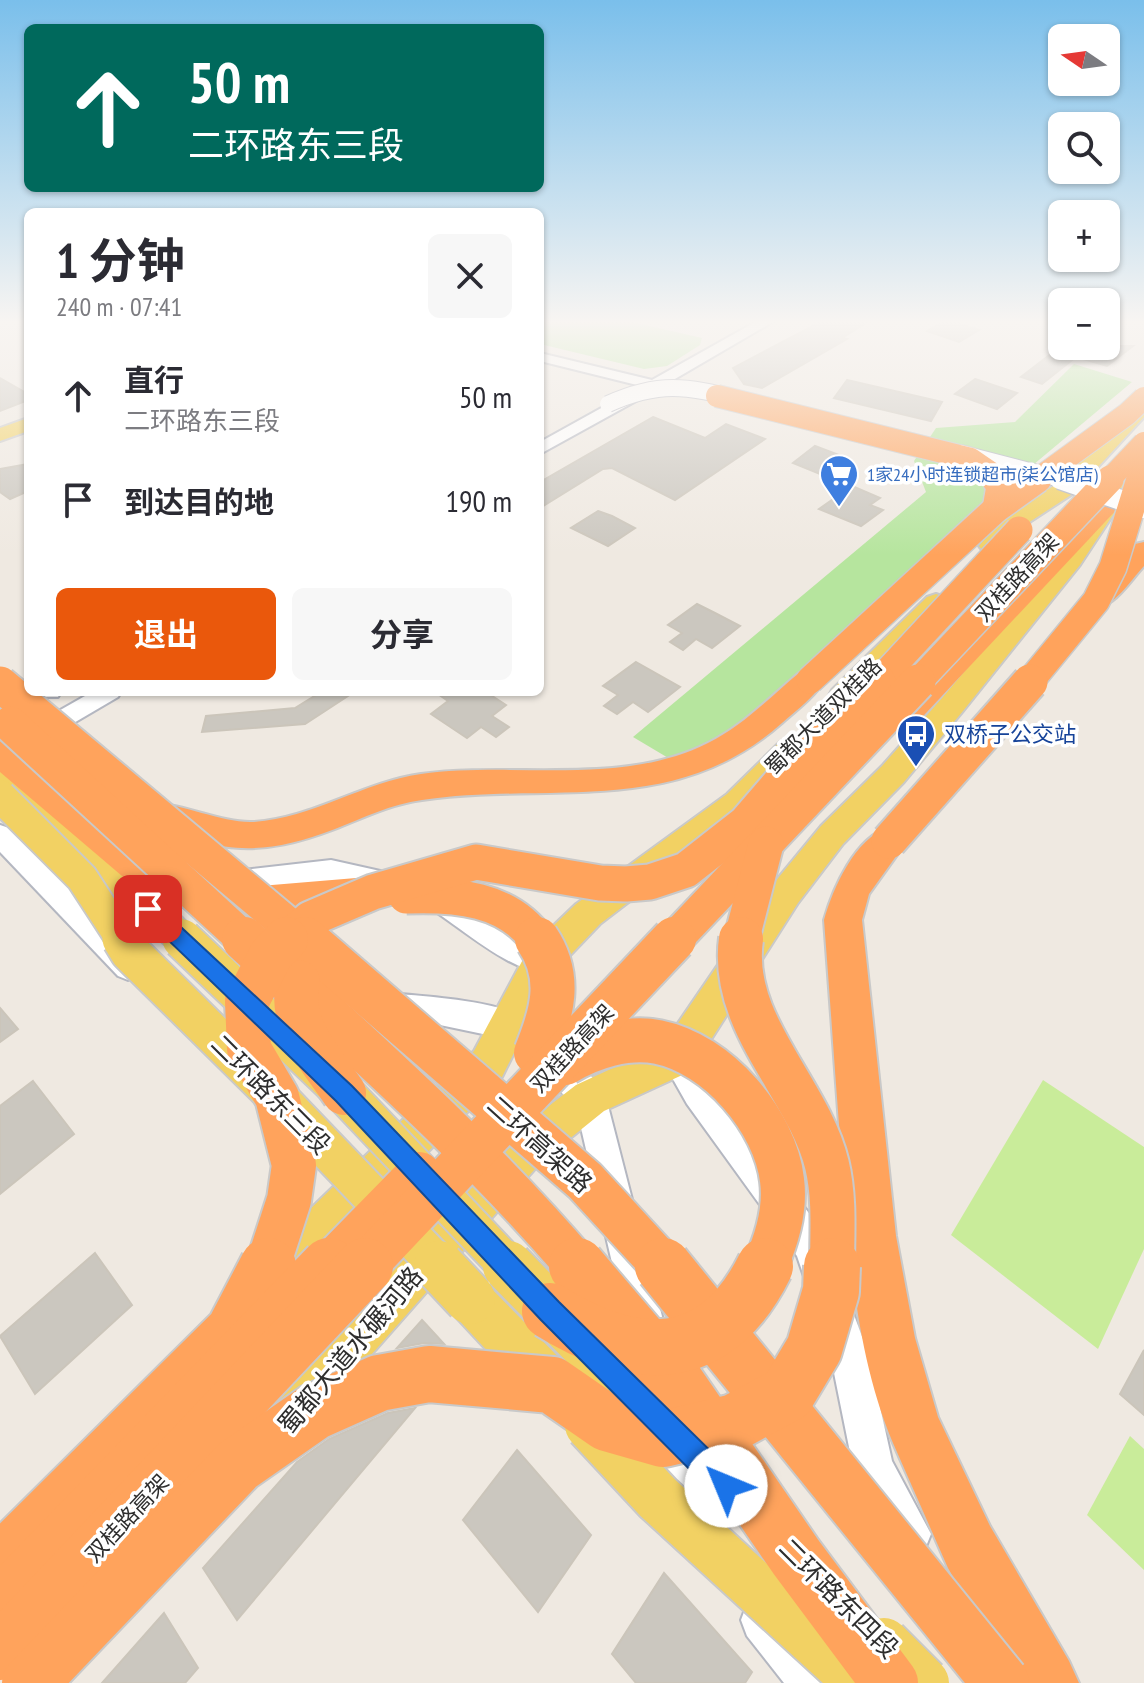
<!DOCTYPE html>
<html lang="zh">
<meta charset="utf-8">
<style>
:root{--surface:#fff;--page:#f7f7f7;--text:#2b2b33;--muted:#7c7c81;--accent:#ea580c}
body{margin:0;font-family:"PT Sans Narrow","Noto Sans SC",sans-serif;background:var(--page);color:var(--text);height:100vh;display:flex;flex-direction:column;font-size:30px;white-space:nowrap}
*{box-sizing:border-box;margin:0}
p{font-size:26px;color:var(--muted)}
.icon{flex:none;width:44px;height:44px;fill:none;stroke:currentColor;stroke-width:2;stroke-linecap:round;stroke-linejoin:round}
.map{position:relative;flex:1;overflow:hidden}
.panel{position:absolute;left:24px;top:208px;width:520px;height:488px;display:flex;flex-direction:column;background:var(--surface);border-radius:12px;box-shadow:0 2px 6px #0004}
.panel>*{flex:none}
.guide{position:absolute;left:24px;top:24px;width:520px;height:168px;border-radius:12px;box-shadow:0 2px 6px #0004;background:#00695c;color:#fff;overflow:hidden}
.needle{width:52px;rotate:283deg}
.fabs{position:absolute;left:1048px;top:24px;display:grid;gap:16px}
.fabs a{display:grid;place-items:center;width:72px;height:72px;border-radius:12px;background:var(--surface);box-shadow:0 2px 6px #0004;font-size:40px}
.pin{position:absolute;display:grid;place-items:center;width:68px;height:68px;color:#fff;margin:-34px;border-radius:16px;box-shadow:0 4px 12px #0006}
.me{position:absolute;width:88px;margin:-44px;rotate:315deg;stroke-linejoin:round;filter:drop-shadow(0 0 6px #0008)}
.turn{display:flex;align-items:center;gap:28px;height:168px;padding:0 32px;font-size:36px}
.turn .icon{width:104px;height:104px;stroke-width:2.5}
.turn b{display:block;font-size:56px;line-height:68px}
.round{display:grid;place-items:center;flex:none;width:84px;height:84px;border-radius:12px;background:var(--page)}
.head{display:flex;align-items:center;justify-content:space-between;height:136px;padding:0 32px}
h1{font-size:48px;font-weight:700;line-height:60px}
.action{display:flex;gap:16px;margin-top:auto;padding:16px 32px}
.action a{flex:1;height:92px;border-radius:12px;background:var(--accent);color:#fff;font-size:32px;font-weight:700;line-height:92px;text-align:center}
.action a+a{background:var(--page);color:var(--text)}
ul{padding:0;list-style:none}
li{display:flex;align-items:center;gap:24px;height:104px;padding:0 32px}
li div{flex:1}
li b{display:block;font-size:30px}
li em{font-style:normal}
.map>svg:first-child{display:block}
</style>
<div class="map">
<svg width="1144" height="1683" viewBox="0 0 1144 1683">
<rect width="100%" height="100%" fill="#efe9e1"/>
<!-- green -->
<g fill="#b6e59e">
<polygon points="540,320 623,320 702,338 700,345 667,366 644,369 540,344"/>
<polygon points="1074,364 1132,382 990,501 748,718 717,742 670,759 633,737 926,492 914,461 936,428 1015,422"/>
</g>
<!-- pitch -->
<g fill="#c9ec9a">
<polygon points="1043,1080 1144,1147 1144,1249 1098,1349 951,1235"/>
<polygon points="1130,1436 1144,1449 1144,1570 1087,1515"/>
</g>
<!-- building -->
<g fill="#cbc7bf" stroke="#cbc5ba" stroke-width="2">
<polygon points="824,320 871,320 842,338 847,339 762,388 744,384 733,368"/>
<polygon points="946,320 948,320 979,330 959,342 927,331"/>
<polygon points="1053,346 1133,346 1107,366 1076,357 1042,384 1021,377 1056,350"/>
<polygon points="0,378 28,394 28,400 0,411"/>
<polygon points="975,379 1017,393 997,409 955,394"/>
<polygon points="847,380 942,402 931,421 834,398"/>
<polygon points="653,417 705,438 726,424 765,439 675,500 612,468 603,469 540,508 540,482"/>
<polygon points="815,446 847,458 839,464 855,470 840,482 793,463"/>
<polygon points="28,464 28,491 10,499 0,492 0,469"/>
<polygon points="852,486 880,498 870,505 883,510 861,526 819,509"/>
<polygon points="598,511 612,516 635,528 608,546 571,528"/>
<polygon points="697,604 715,613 740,626 712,648 696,639 683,650 670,642 682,633 668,625"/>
<polygon points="636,662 680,687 648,712 633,702 617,714 604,706 618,695 603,686"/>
<polygon points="321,692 354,692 305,724 202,732 206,716 295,708"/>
<polygon points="435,692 486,692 506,705 492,716 509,727 496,737 481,727 467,738 431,714 448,701"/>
<polygon points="0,1008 18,1029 0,1042"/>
<polygon points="33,1081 74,1134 0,1194 0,1106"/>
<polygon points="95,1253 132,1305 35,1394 0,1336"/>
<polygon points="422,1320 444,1344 424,1343 397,1348"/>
<polygon points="1144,1350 1144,1415 1120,1394"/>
<polygon points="415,1408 237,1620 203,1568 297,1462 329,1439 388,1413"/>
<polygon points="517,1450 591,1535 538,1612 463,1520"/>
<polygon points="664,1573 752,1672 745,1683 636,1683 612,1654"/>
<polygon points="164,1613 198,1668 185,1683 102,1683"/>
</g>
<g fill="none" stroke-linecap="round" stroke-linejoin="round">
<defs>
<g id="minor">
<polygon points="759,320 776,320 668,383 685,388 685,394 656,390 540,454 540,442 641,386 540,361 540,353 652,380"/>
<polygon points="29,692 61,692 58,697 32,697"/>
<polygon points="92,692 121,692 118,697 43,741 35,743 27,741 23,735 27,729"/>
<polygon points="0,825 9,828 138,958 142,967 138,976 128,980 118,976 0,852"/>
<path d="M331 860 434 883 501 928 551 952 555 961 551 970C517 982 449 916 418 901 405 895 341 881 327 882 290 884 254 897 218 885L214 877 218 869 227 866 244 870Z"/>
<path d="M387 993C421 996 489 1000 518 1015 527 1020 531 1026 534 1034L530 1044 519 1048 502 1038 440 1025 387 1021 376 1017 372 1007 376 997Z"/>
<polygon points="677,1043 688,1048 709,1082 824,1233 868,1353 892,1461 931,1534 925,1549 910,1555 895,1549 853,1467 830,1353 797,1256 687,1104 661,1058 666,1048"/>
<path d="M548 1045C569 1053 597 1077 606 1098L665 1328 659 1341 646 1347 633 1341 627 1328 576 1106 537 1070 532 1060 537 1050Z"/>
<polygon points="671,1412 685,1418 707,1494 720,1520 714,1535 699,1541 684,1535 667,1503 651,1432 657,1418"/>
<path d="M763 1598C790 1609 824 1656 835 1683H784L747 1636 741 1620 747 1604Z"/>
</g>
<g id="major">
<polygon points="1144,399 1144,417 1074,493 1031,521 999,551 983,551 979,546 983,541 1015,511 1058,483 1137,401"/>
<polygon points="28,418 28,431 0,441 0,428"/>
<polygon points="1144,456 1144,475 1126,495 1080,565 963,711 904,782 843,844 798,903 691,1071 604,1111 542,1161 371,1355 313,1428 296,1435 279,1428 272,1411 279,1394 339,1323 514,1133 576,1085 663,1045 774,883 821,826 882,766 943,697 1063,555 1110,486 1137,458"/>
<polygon points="936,594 945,597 949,602 945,607 852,704 842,707 832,704 828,697 832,690 927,597"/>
<polygon points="790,739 800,742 805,750 800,758 749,810 600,924 554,972 502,1077 278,1303 262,1309 246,1303 240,1287 246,1271 474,1051 528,950 576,904 727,794 780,742"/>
<polygon points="0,764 11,767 182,918 187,928 182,938 170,943 158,938 0,793"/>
<polygon points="470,1276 486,1283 569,1368 576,1385 569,1402 552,1409 535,1402 454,1315 447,1299 454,1283"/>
</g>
<g id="highway">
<polygon points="1110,494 1119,497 1123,502 1119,507 911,729 900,732 889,729 884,721 889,713 1101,497"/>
<path d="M1144 542V566C1128 583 1111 614 1086 607L1082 601 1086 595 1135 544Z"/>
<path d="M810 670 821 673 825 680C815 696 797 710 782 723 674 819 551 781 422 800 391 804 363 818 335 829 259 858 222 852 147 825L141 815 147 805C170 798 219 823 252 822 311 819 363 782 421 774 514 761 621 787 708 743 743 726 770 697 799 673Z"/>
<polygon points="0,741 12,745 168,871 225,889 368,877 381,881 387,892 381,903 368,907 225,921 142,893 0,772"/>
<path d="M889 827 902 831 907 841 869 894 862 920 896 1236 915 1338 938 1417 990 1526 1069 1661 1079 1683H1012L948 1568 893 1443C855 1353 849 1248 841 1151 835 1074 830 997 824 920 833 888 855 838 889 827Z"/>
</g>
</defs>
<!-- minor casing -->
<use href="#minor" stroke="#b4b7c1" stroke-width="4"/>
<!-- major casing -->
<use href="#major" stroke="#c9c9c9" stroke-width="4"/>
<!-- highway casing -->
<use href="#highway" stroke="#c9c9c9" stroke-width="4"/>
<!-- minor -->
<use href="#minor" fill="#fff" fill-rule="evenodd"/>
<!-- major -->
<use href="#major" fill="#f2d163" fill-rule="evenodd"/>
<!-- highway -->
<use href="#highway" fill="#ffa35c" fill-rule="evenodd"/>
<defs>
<g id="minor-bridge-far1">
<path d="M608 404C659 381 686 386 739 399"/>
<polyline points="960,453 1068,481"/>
</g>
<polyline id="minor-bridge" points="1060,479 1144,508"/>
<g id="major-bridge-far2">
<polyline points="0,796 82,878 123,941"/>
<polyline points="170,928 184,941"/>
</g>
<g id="major-bridge-far1">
<polyline points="122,939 130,952 277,1097 441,1268"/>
<polyline points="182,939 344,1093 510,1268"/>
</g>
<g id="major-bridge">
<polyline points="439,1266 470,1299"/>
<polyline points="508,1266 675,1436"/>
<polyline points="590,1425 658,1498 860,1683"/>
<polyline points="884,1643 924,1683"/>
</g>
<g id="highway-bridge-far4">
<polyline points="717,396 971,459 990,472 996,481"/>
<polyline points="1035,481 1127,414 1144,398"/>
<polyline points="1108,481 1144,443"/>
<polyline points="1140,481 1144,466"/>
</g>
<g id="highway-bridge-far3">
<polyline points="995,479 1000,486 996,509"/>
<polyline points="810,680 996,509 1038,479"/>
<polyline points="876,684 1019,530"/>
<polyline points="916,684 1110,479"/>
<polyline points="1028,684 1096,601 1113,567 1140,479"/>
</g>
<g id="highway-bridge-far2">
<polyline points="0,684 307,941"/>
<polyline points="10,724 246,941"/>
<polyline points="889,841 1030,682"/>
<path d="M406 896C455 894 508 898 538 941"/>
<polyline points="284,941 310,919 373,892 476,862 600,883 626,884 650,882 686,870 746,823 813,745 878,682"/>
<polyline points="673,941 918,682"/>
<polyline points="741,941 766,844"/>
</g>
<g id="highway-bridge-far1">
<path d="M244 939C359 1045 478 1149 579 1268"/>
<polyline points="305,939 585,1181 665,1268"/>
<path d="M741 939C729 1024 809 1089 827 1165 835 1199 832 1234 832 1268"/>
<path d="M298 982C288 1025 321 1059 344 1093"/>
<path d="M536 1053C552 1014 563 977 537 939"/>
<path d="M565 1063C592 1047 627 1036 658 1042 718 1054 775 1121 782 1180 786 1210 776 1242 764 1268"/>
<polyline points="267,1268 289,1200 294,1165 277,1097 249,1049 247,1001 271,955 286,939"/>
<polyline points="327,1268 419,1174"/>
<polyline points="363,1268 674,939"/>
</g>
<g id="highway-bridge">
<polyline points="577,1266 675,1381 796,1557 890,1683"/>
<polyline points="663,1266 1001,1683"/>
<path d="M550 1311C635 1364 715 1367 765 1266"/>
<polyline points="0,1563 234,1331 268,1266"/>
<polyline points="0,1606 329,1266"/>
<polyline points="0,1652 365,1266"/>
<polyline points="30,1683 238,1465 314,1412 379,1383 429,1374 552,1385 607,1423 663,1439 735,1422 787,1394 814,1349 831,1291 832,1266"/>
</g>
</defs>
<!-- minor-bridge-far1 casing -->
<use href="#minor-bridge-far1" stroke="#b4b7c1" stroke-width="18" stroke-linecap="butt"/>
<!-- minor-bridge casing -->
<use href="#minor-bridge" stroke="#b4b7c1" stroke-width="23" stroke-linecap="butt"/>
<!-- major-bridge-far2 casing -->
<use href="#major-bridge-far2" stroke="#c9c9c9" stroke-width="35" stroke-linecap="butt"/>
<!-- major-bridge-far1 casing -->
<use href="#major-bridge-far1" stroke="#c9c9c9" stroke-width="43" stroke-linecap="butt"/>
<!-- major-bridge casing -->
<use href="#major-bridge" stroke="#c9c9c9" stroke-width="54" stroke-linecap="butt"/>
<!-- highway-bridge-far4 casing -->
<use href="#highway-bridge-far4" stroke="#c9c9c9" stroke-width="24" stroke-linecap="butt"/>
<!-- highway-bridge-far3 casing -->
<use href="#highway-bridge-far3" stroke="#c9c9c9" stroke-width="30" stroke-linecap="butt"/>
<!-- highway-bridge-far2 casing -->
<use href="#highway-bridge-far2" stroke="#c9c9c9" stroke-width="39" stroke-linecap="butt"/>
<!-- highway-bridge-far1 casing -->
<use href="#highway-bridge-far1" stroke="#c9c9c9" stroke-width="48" stroke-linecap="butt"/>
<!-- highway-bridge casing -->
<use href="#highway-bridge" stroke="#c9c9c9" stroke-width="60" stroke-linecap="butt"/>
<!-- minor-bridge-far1 -->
<use href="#minor-bridge-far1" stroke="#fff" stroke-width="16"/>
<!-- minor-bridge -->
<use href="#minor-bridge" stroke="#fff" stroke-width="20"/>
<!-- major-bridge-far2 -->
<use href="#major-bridge-far2" stroke="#f2d163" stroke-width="31"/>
<!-- major-bridge-far1 -->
<use href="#major-bridge-far1" stroke="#f2d163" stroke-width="39"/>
<!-- major-bridge -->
<use href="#major-bridge" stroke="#f2d163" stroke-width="50"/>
<!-- highway-bridge-far4 -->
<use href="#highway-bridge-far4" stroke="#ffa35c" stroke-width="22"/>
<!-- highway-bridge-far3 -->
<use href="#highway-bridge-far3" stroke="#ffa35c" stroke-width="27"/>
<!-- highway-bridge-far2 -->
<use href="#highway-bridge-far2" stroke="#ffa35c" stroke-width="35"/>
<!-- highway-bridge-far1 -->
<use href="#highway-bridge-far1" stroke="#ffa35c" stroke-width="44"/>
<!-- highway-bridge -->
<use href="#highway-bridge" stroke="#ffa35c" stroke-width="56"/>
</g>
<!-- sky -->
<linearGradient id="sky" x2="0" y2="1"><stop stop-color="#7abfeb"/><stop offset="0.58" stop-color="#f8f5f2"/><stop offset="1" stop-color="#f8f5f2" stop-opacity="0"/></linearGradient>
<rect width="1144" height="555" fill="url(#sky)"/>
<!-- route -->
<polygon fill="#1a73e8" stroke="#114b97" stroke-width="2" points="148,901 155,903 352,1086 559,1302 736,1476 740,1486 736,1496 726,1500 716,1496 541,1320 336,1101 142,915 139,909 142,903"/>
<!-- icons -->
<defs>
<symbol id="supermarket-pin" viewBox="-11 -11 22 30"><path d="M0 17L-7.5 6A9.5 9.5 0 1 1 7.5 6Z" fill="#3f7fe0" stroke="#fff"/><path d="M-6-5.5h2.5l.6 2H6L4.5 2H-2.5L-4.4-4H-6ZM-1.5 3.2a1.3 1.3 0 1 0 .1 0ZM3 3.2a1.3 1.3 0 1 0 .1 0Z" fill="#fff"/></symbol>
<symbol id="bus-pin" viewBox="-11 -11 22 30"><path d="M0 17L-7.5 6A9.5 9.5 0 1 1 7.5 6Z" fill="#1a4fb4" stroke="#fff"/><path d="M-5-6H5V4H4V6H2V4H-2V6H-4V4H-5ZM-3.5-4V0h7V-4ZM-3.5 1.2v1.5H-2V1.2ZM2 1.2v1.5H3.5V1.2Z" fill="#fff"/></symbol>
</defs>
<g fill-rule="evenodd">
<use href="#supermarket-pin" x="817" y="452" width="44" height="60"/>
<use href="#bus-pin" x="894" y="712" width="44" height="60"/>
</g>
<g text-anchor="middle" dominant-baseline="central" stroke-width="7" stroke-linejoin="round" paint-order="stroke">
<!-- far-shop labels -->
<g font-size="18" fill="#366cbe" stroke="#fff" text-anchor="start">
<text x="867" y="474">1家24小时连锁超市(柒公馆店)</text>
</g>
<!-- street labels -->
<g font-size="22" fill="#2e2e2e" stroke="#fff">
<text transform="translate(1017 577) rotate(-47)">双桂路高架</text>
<text transform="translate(823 716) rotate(-45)">蜀都大道双桂路</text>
<text transform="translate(572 1048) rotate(-47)">双桂路高架</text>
<text transform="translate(127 1518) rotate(-47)">双桂路高架</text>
</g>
<!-- transit labels -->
<g font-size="22" fill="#164399" stroke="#fff" text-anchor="start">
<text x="944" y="734">双桥子公交站</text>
</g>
<!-- near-street labels -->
<g font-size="26" fill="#2e2e2e" stroke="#fff">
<text transform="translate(271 1094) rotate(45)">二环路东三段</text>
<text transform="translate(540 1144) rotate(42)">二环高架路</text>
<text transform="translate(350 1350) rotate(-50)">蜀都大道水碾河路</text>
<text transform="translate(839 1598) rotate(45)">二环路东四段</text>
</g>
</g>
</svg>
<div class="fabs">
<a><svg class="needle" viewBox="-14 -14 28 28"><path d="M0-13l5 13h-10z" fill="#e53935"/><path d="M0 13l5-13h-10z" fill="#7c7c81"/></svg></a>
<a><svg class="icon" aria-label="search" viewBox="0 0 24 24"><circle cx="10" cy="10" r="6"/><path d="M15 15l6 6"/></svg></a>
<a>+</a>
<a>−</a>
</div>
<div class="pin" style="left:148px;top:909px;background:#d93025"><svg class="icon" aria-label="arrive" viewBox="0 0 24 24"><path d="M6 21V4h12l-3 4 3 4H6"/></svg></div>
<svg class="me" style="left:726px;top:1486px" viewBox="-20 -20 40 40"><circle r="19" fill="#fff"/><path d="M0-13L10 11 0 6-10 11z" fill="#1a73e8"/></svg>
<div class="guide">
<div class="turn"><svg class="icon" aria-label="ahead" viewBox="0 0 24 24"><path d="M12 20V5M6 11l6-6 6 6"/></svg><div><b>50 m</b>二环路东三段</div></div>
</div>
<section class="panel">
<div class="head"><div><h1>1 分钟</h1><p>240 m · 07:41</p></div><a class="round"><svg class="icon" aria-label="close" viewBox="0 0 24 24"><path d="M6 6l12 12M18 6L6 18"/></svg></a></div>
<ul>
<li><svg class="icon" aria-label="ahead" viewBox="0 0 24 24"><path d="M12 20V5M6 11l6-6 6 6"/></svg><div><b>直行</b><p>二环路东三段</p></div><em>50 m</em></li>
<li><svg class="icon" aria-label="arrive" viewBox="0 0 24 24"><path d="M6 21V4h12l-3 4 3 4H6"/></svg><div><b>到达目的地</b></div><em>190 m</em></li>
</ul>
<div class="action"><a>退出</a><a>分享</a></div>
</section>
</div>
